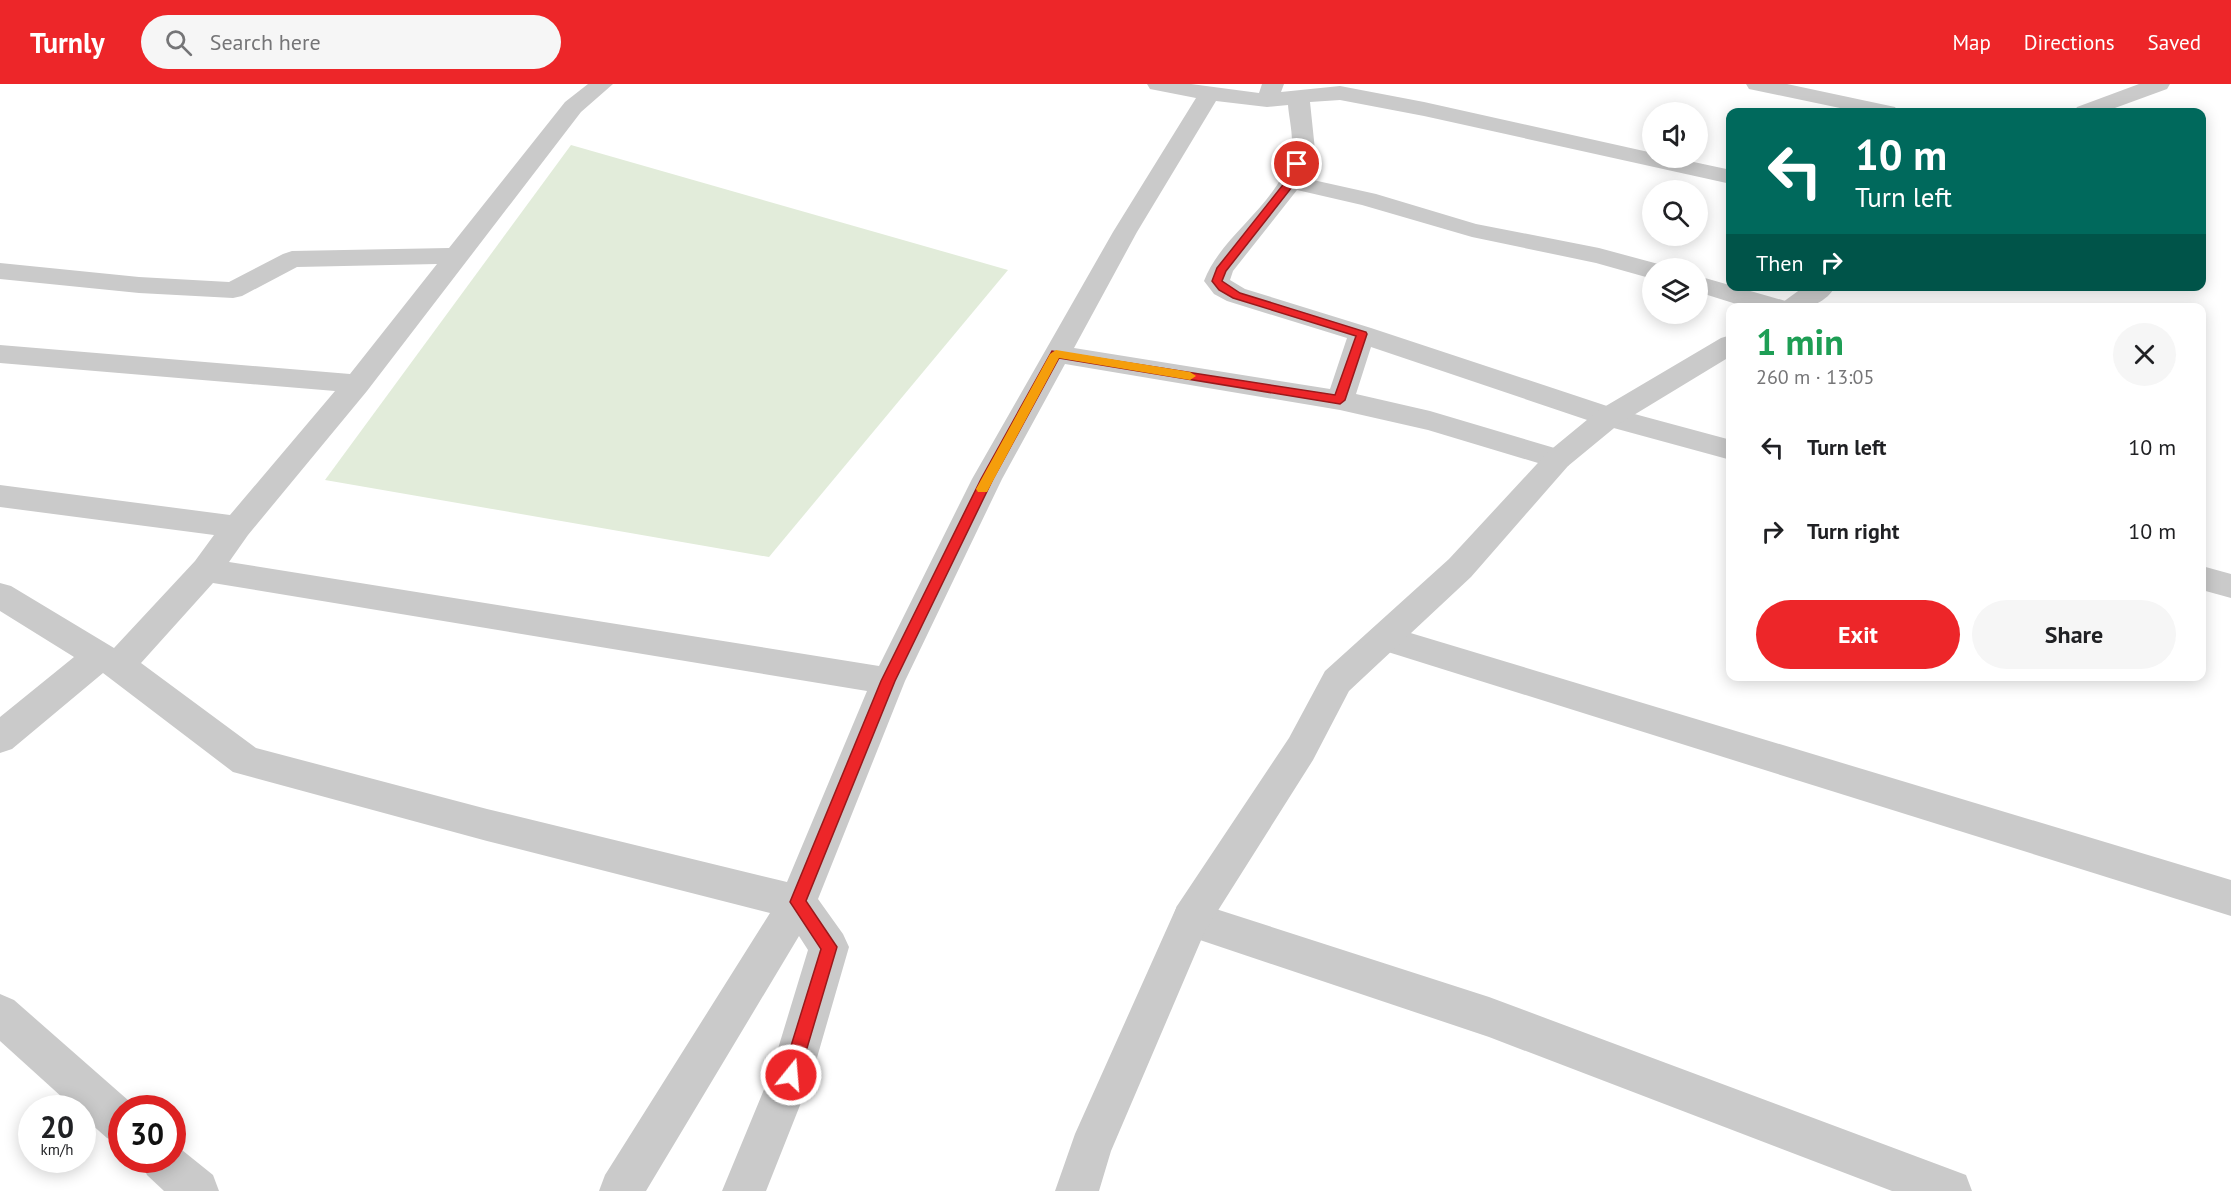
<!DOCTYPE html>
<meta charset="utf-8">
<style>
:root{--surface:#fff;--page:#f6f6f6;--text:#202124;--muted:#757577;--accent:#ed2629}
body{margin:0;font-family:"PT Sans",sans-serif;background:var(--page);color:var(--text);height:100vh;display:flex;flex-direction:column;font-size:22px;white-space:nowrap}
*{box-sizing:border-box;margin:0}
p{font-size:20px;color:var(--muted)}
.icon{flex:none;width:33px;height:33px;fill:none;stroke:currentColor;stroke-width:2;stroke-linecap:round;stroke-linejoin:round}
.map{position:relative;flex:1;overflow:hidden}
.drawer{position:absolute;left:1726px;top:219px;width:480px;height:378px;display:flex;flex-direction:column;background:var(--surface);border-radius:12px;box-shadow:0 3px 15px #0003}
.drawer>*{flex:none}
.hud{position:absolute;left:1726px;top:24px;width:480px;height:183px;border-radius:12px;box-shadow:0 3px 15px #0003;background:#00695c;color:#fff;overflow:hidden}
.controls{position:absolute;left:1642px;top:18px;display:grid;gap:12px}
.controls a{display:grid;place-items:center;width:66px;height:66px;border-radius:50%;background:var(--surface);box-shadow:0 3px 15px #0003;font-size:30px}
.speed{position:absolute;left:18px;top:1011px;display:flex;gap:12px;font-size:30px;font-weight:700;text-align:center}
.speed>*{display:grid;place-content:center;width:78px;height:78px;border-radius:50%;background:var(--surface);box-shadow:0 3px 15px #0003;line-height:1}
.speed small{font-size:15px;font-weight:400}
.speed .limit{border:9px solid #d22;background:#fff;color:#111}
.pin{position:absolute;display:grid;place-items:center;width:51px;height:51px;color:#fff;margin:-26px;border:3px solid #fff;border-radius:50%;box-shadow:0 2px 6px #0007}
.me{position:absolute;width:66px;margin:-33px;rotate:17deg;stroke-linejoin:round;filter:drop-shadow(0 0 4px #0008)}
.turn{display:flex;align-items:center;gap:21px;height:126px;padding:0 30px;font-size:27px}
.turn .icon{width:78px;height:78px;stroke-width:2.5}
.turn b{display:block;font-size:42px;line-height:51px}
.then{display:flex;align-items:center;height:57px;padding:0 30px;background:#0003;gap:12px;font-size:22px}
.round{display:grid;place-items:center;flex:none;width:63px;height:63px;border-radius:32px;background:var(--page)}
.headline{display:flex;align-items:center;justify-content:space-between;height:102px;padding:0 30px}
h1{font-size:36px;font-weight:600;line-height:45px;color:#1e9e55}
.primary-button{display:flex;gap:12px;margin-top:auto;padding:12px 30px}
.primary-button a{flex:1;height:69px;border-radius:36px;background:var(--accent);color:#fff;font-size:24px;font-weight:600;line-height:69px;text-align:center}
.primary-button a+a{background:var(--page);color:var(--text)}
ul{padding:0;list-style:none}
li{display:flex;align-items:center;gap:18px;height:84px;padding:0 30px}
li div{flex:1}
li b{display:block;font-size:22px}
li em{font-style:normal}
header{display:flex;align-items:center;gap:36px;box-sizing:border-box;height:84px;padding:0 30px;background:var(--accent);color:#fff}
header strong{font-size:28px}
nav{display:flex;gap:33px;margin-inline-start:auto;font-size:21px}
.search{width:420px;height:54px;background:var(--page);display:flex;align-items:center;gap:15px;box-sizing:border-box;padding:0 21px;border-radius:33px;color:var(--muted);font-size:22px}
.map>svg:first-child{display:block}
</style>
<header>
<strong>Turnly</strong>
<div class="search"><svg class="icon" aria-label="search" viewBox="0 0 24 24"><circle cx="10" cy="10" r="6"/><path d="M15 15l6 6"/></svg>Search here</div>
<nav><a>Map</a><a>Directions</a><a>Saved</a></nav>
</header>
<div class="map">
<svg width="2231" height="1107" viewBox="0 0 2231 1107">
<rect width="100%" height="100%" fill="#fff"/>
<!-- green -->
<polygon fill="#e2ecda" points="571,61 1008,186 769,473 325,396"/>
<g fill="none" stroke-linecap="round" stroke-linejoin="round">
<!-- minor -->
<g fill="#cacaca" fill-rule="evenodd">
<path d="M588 0H613L581 28 367 307 248 451 229 478 879 582 972 395 1113 148 1196 14 1150 5 1147 0H1191L1259 9 1262 0H1284L1281 8 1340 2 1424 18 1653 69V74H1675L1731 86V100L1424 32 1340 16 1310 18 1315 66 1304 94 1376 110 1476 140 1599 164 1662 181 1664 184H1653V195L1596 179 1472 153 1362 121 1297 106 1233 187 1230 196 1245 205 1371 244 1616 325 1731 356V376L1599 340 1371 263 1356 310 1430 327 1568 368 1573 375 1568 382 1558 385 1428 346 1340 326 1065 280 1002 395 905 597 818 815 843 850 849 863 812 991 766 1107H722L770 991 808 866 799 852 646 1107H599L605 1091 770 829 487 757 233 688 103 589 12 665 0 669V633L74 573 0 527V499L11 502 114 564 195 477 214 451 0 423V401L230 431 335 307 0 279V261L350 290 437 180 297 183 242 212 233 214 139 209 0 195V179L139 193 229 198 283 170 292 167 449 164 565 18ZM1216 17 1267 23 1288 21C1289 35 1294 53 1291 67 1281 120 1222 149 1204 197L1214 210 1227 217 1347 254 1330 305 1074 264 1137 148ZM213 499 867 607 787 798 487 725 256 664 141 579Z"/>
<polygon points="1746,0 1787,0 1895,23 1898,28 1859,28 1749,5"/>
<polygon points="1698,192 1789,218 1793,224 1749,224 1698,208"/>
<polygon points="2202,482 2231,490 2231,514 2202,506"/>
<polygon points="1384,541 2231,796 2231,832 1372,563 1367,554 1372,545"/>
<polygon points="1191,817 1489,913 1950,1085 1966,1091 1972,1107 1892,1107 1489,953 1191,853 1177,848 1172,835 1177,822"/>
<polygon points="0,910 14,916 137,1024 122,1024 122,1060 107,1054 82,1032 82,1024 74,1024 0,957"/>
<polygon points="172,1058 213,1091 219,1107 164,1107 147,1091 140,1076 172,1076"/>
</g>
<!-- tertiary -->
<g fill="#cacaca" fill-rule="evenodd">
<polygon points="2139,0 2170,0 2167,5 2104,28 2074,28 2077,23"/>
<path d="M1805 202H1836C1821 225 1803 224 1779 224L1783 218Z"/>
<polygon points="1731,251 1731,272 1619,340 1568,382 1471,493 1349,607 1313,676 1205,847 1111,1067 1099,1107 1055,1107 1075,1050 1177,822 1289,654 1325,587 1449,475 1548,368 1599,326 1721,254"/>
</g>
</g>
<!-- route -->
<polygon fill="#ed2629" stroke="#9a191b" stroke-width="1.5" points="1293,78 1302,80 1296,98 1226,187 1222,197 1240,209 1366,248 1367,250 1345,316 1340,320 1059,274 993,395 895,597 806,817 837,863 799,991 797,997 791,1000 785,997 782,991 821,865 790,818 881,597 981,395 1052,267 1335,311 1356,252 1233,214 1219,206 1212,197 1217,184 1286,97"/>
<!-- slow -->
<polygon fill="#f59e0b" points="1056,266 1190,288 1196,292 1190,296 1059,274 987,408 978,408 976,405 1050,270"/>
</svg>
<div class="controls">
<a><svg class="icon" aria-label="sound" viewBox="0 0 24 24"><path d="M4 9h4l5-4v14l-5-4H4zM17 9q2 3 0 6"/></svg></a>
<a><svg class="icon" aria-label="search" viewBox="0 0 24 24"><circle cx="10" cy="10" r="6"/><path d="M15 15l6 6"/></svg></a>
<a><svg class="icon" aria-label="layers" viewBox="0 0 24 24"><path d="M12 4l9 5-9 5-9-5zM3 14l9 5 9-5"/></svg></a>
</div>
<div class="speed"><div>20<small>km/h</small></div><div class="limit">30</div></div>
<div class="pin" style="left:1297px;top:80px;background:#d93025"><svg class="icon" aria-label="arrive" viewBox="0 0 24 24"><path d="M6 21V4h12l-3 4 3 4H6"/></svg></div>
<svg class="me" style="left:791px;top:991px" viewBox="-20 -20 40 40"><circle r="17" fill="#ed2629" stroke="#fff" stroke-width="3"/><path d="M0-11L8 9 0 5-8 9z" fill="#fff"/></svg>
<div class="hud">
<div class="turn"><svg class="icon" aria-label="left" viewBox="0 0 24 24"><path d="M17 20v-9H6M10 6l-5 5 5 5"/></svg><div><b>10 m</b>Turn left</div></div>
<div class="then">Then<svg class="icon" aria-label="right" viewBox="0 0 24 24"><path d="M7 20v-9h11M14 6l5 5-5 5"/></svg></div>
</div>
<section class="drawer">
<div class="headline"><div><h1>1 min</h1><p>260 m · 13:05</p></div><a class="round"><svg class="icon" aria-label="close" viewBox="0 0 24 24"><path d="M6 6l12 12M18 6L6 18"/></svg></a></div>
<ul>
<li><svg class="icon" aria-label="left" viewBox="0 0 24 24"><path d="M17 20v-9H6M10 6l-5 5 5 5"/></svg><div><b>Turn left</b></div><em>10 m</em></li>
<li><svg class="icon" aria-label="right" viewBox="0 0 24 24"><path d="M7 20v-9h11M14 6l5 5-5 5"/></svg><div><b>Turn right</b></div><em>10 m</em></li>
</ul>
<div class="primary-button"><a>Exit</a><a>Share</a></div>
</section>
</div>
